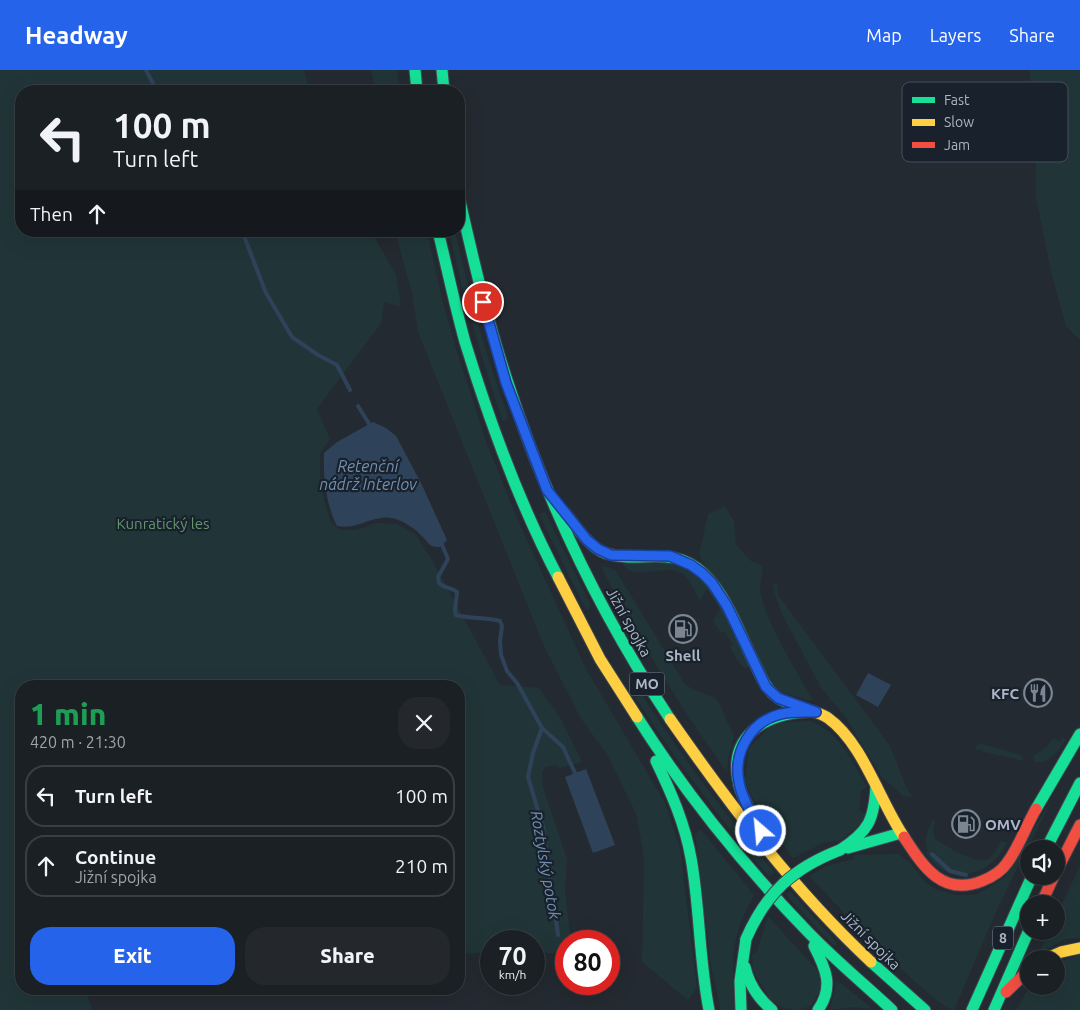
<!DOCTYPE html>
<meta charset="utf-8">
<style>
:root{--surface:#1b2025;--page:#24282d;--text:#f1f3f6;--muted:#a0a3a7;--line:#393e42;--accent:#2563eb}
body{margin:0;font-family:Ubuntu,sans-serif;background:var(--page);color:var(--text);height:100vh;display:flex;flex-direction:column;font-size:19px;white-space:nowrap}
*{box-sizing:border-box;margin:0}
p{font-size:16px;color:var(--muted)}
.icon{flex:none;width:28px;height:28px;fill:none;stroke:currentColor;stroke-width:2;stroke-linecap:round;stroke-linejoin:round}
.map{position:relative;flex:1;overflow:hidden}
.panel{position:absolute;left:15px;top:610px;width:450px;height:315px;display:flex;flex-direction:column;background:var(--surface);border-radius:20px;box-shadow:0 5px 20px #0002,0 0 0 1px var(--line)}
.panel>*{flex:none}
.banner{position:absolute;left:15px;top:15px;width:450px;height:152px;border-radius:20px;box-shadow:0 5px 20px #0002,0 0 0 1px var(--line);background:#1b2025;color:var(--text);overflow:hidden}
.fabs{position:absolute;left:1020px;top:770px;display:grid;gap:10px}
.fabs a{display:grid;place-items:center;width:45px;height:45px;border-radius:50%;background:var(--surface);box-shadow:0 5px 20px #0002,0 0 0 1px var(--line);font-size:25px}
.speed{position:absolute;left:480px;top:860px;display:flex;gap:10px;font-size:25px;font-weight:700;text-align:center}
.speed>*{display:grid;place-content:center;width:65px;height:65px;border-radius:50%;background:var(--surface);box-shadow:0 5px 20px #0002,0 0 0 1px var(--line);line-height:1}
.speed small{font-size:12px;font-weight:400}
.speed .limit{border:8px solid #d22;background:#fff;color:#111}
.pin{position:absolute;display:grid;place-items:center;width:42px;height:42px;color:#fff;margin:-21px;border:2px solid #fff;border-radius:50%;box-shadow:0 1px 5px #0007}
.me{position:absolute;width:55px;margin:-28px;rotate:333deg;stroke-linejoin:round;filter:drop-shadow(0 0 4px #0008)}
.turn{display:flex;align-items:center;gap:18px;height:105px;padding:0 15px;font-size:22px}
.turn .icon{width:65px;height:65px;stroke-width:2.5}
.turn b{display:block;font-size:35px;line-height:42px}
.then{display:flex;align-items:center;height:48px;padding:0 15px;background:#0003;gap:10px;font-size:19px}
.round{display:grid;place-items:center;flex:none;width:52px;height:52px;border-radius:20px;background:var(--page)}
.headline{display:flex;align-items:center;justify-content:space-between;height:85px;padding:0 15px}
h1{font-size:30px;font-weight:800;line-height:38px;color:#1e9e55}
.action{display:flex;gap:10px;margin-top:auto;padding:10px 15px}
.action a{flex:1;height:58px;border-radius:20px;background:var(--accent);color:#fff;font-size:20px;font-weight:800;line-height:58px;text-align:center}
.action a+a{background:var(--page);color:var(--text)}
ul{padding:0;list-style:none}
li{display:flex;align-items:center;gap:15px;height:62px;margin:0 10px 8px;padding:0 5px;border:2px solid var(--line);border-radius:20px}
li div{flex:1}
li b{display:block;font-size:19px}
li em{font-style:normal}
header{display:flex;align-items:center;gap:30px;box-sizing:border-box;height:70px;padding:0 25px;background:var(--accent);color:#fff}
header strong{font-size:24px}
nav{display:flex;gap:28px;margin-inline-start:auto;font-size:18px}
.map>svg:first-child{display:block}
</style>
<header>
<strong>Headway</strong>
<nav><a>Map</a><a>Layers</a><a>Share</a></nav>
</header>
<div class="map">
<svg width="1080" height="940" viewBox="0 0 1080 940">
<rect width="100%" height="100%" fill="#242a31"/>
<!-- green -->
<g fill="#213538">
<polygon points="0,0 304,0 310,21 21,21 21,161 371,161 396,205 401,237 384,232 381,253 317,339 330,369 320,383 320,405 324,430 331,453 341,460 356,460 376,453 397,454 415,464 432,490 500,615 539,618 561,649 582,692 560,698 555,695 545,697 542,702 543,717 567,789 565,822 571,871 566,871 566,884 534,882 534,871 491,871 491,882 459,884 459,616 21,616 21,919 86,919 92,940 0,940"/>
<polygon points="371,0 397,0 400,21 376,21"/>
<polygon points="1029,0 1080,0 1080,270 1066,256 1051,201 1036,126 1036,45"/>
<polygon points="395,161 427,161 442,229 457,282 487,374 516,446 586,599 665,733 680,778 697,918 688,930 642,892 644,790 637,746 608,686 580,647 544,576 418,262 412,223"/>
<path d="M449 161H455C469 224 486 286 508 346L507 350 504 351 502 349C481 287 463 225 449 161Z"/>
<path d="M725 436 734 452 736 475 752 492 760 494 763 498C762 505 760 513 760 520 763 547 797 603 812 628L811 631 776 620 700 487V481L708 444Z"/>
<polygon points="545,442 591,535 588,540 585,538 539,444"/>
<path d="M663 490C714 497 731 556 750 596L745 598 739 593 730 577 733 575 724 561 721 563 713 551 720 539 707 519 700 530C695 522 690 509 683 504 667 492 631 514 622 492Z"/>
<path d="M601 496 610 498 616 501 684 613C694 623 710 623 718 631L734 667 728 688 727 702C680 636 637 568 601 496Z"/>
<polygon points="773,514 777,514 778,525 890,676 907,719 913,727 903,726 882,707 845,646 822,619 782,544 775,525"/>
<path d="M642 625C682 687 726 746 774 802L769 807C721 750 676 691 636 628Z"/>
<path d="M811 651C842 665 850 689 867 717L861 720 859 740 867 745 865 750 841 770 823 773 793 788 755 734 745 711 749 678 773 653Z"/>
<path d="M1053 668 1060 672 1063 668 1066 669C1058 681 1051 694 1035 692L1033 686 1048 676Z"/>
<polygon points="982,674 1021,685 1024,689 1021,690 983,682 983,680 975,680 977,675"/>
<path d="M1054 726 998 837 954 940C933 937 830 828 809 806L826 796 854 789 855 785 899 784 910 793 925 812 935 819 955 825H976L1004 808Z"/>
<path d="M933 750 935 751 933 761 935 769C946 776 979 797 990 788 995 784 998 776 1001 771L1007 773C990 806 948 819 926 783L928 780C923 769 928 760 933 750Z"/>
<path d="M700 760 707 767 754 825C729 870 732 891 735 940H721L711 896 695 764Z"/>
<polygon points="1080,796 1080,868 1066,869 1045,880 1041,878 1049,861 1056,861 1056,846"/>
<polygon points="790,821 837,873 836,875 833,875 786,825"/>
<polygon points="768,846 817,900 822,917 811,936 798,940 783,938 770,929 753,901 752,885 757,882"/>
<polygon points="1080,885 1080,940 1016,940 1030,916 1056,916 1056,893"/>
<polygon points="836,912 839,912 870,937 869,939 854,937 830,940"/>
</g>
<!-- water -->
<g fill="#2e435a">
<path d="M373 352 386 358 396 366 421 413 447 470 440 477C438 477 435 477 432 476 429 475 427 471 424 468 415 459 404 450 391 448 372 445 359 460 337 456 326 434 323 407 324 383L337 372Z"/>
<polygon points="868,603 891,615 878,637 856,625"/>
<polygon points="586,699 615,775 593,783 565,707"/>
</g>
<g fill="none" stroke-linecap="round" stroke-linejoin="round">
<!-- stream -->
<g stroke="#2e435a" stroke-width="4">
<polyline points="146,0 157,21"/>
<polyline points="242,161 266,223 292,267 318,285 337,295 350,320"/>
<polyline points="358,336 371,357"/>
<path d="M440 470 448 489 438 507 439 513C443 518 451 517 457 522L455 541 456 545C471 549 485 547 500 551L502 556 500 571 501 585 507 601 517 613 542 658 563 677 575 703"/>
<polyline points="542,658 533,683 528,707 543,757 558,865"/>
<polyline points="932,784 950,801 966,805"/>
</g>
<defs>
<g id="fast">
<polyline points="415,0 417,21"/>
<polyline points="442,0 444,21"/>
<path d="M459 127C473 188 487 250 507 310 545 428 601 545 670 649"/>
<path d="M438 161C447 198 455 236 465 272 489 350 520 435 558 507"/>
<path d="M565 443C575 455 590 478 605 483 640 495 671 473 704 504 727 526 739 562 753 590 760 604 765 619 778 628 785 632 795 635 803 638"/>
<path d="M637 647C686 724 744 796 808 862 834 889 864 914 892 940"/>
<path d="M656 691C671 722 685 754 691 788 700 838 699 890 709 940"/>
<polyline points="1036,739 1080,664"/>
<path d="M759 757C752 743 743 730 739 715 727 667 764 644 806 642"/>
<polyline points="848,778 901,763"/>
<polyline points="1046,779 1080,713"/>
<path d="M840 780C869 761 874 750 876 716"/>
<path d="M814 876C826 899 834 917 818 940"/>
<polyline points="871,892 925,940"/>
<path d="M745 897C749 915 758 928 772 940"/>
<polyline points="741,940 740,911 746,869"/>
<polyline points="972,940 1032,806"/>
<polyline points="994,940 1029,860"/>
</g>
<g id="slow">
<polyline points="558,507 600,589 637,647"/>
<path d="M803 638C811 641 821 643 828 648 863 673 880 732 904 767"/>
<path d="M670 649C730 735 794 820 871 892"/>
<polyline points="1045,889 1061,882 1080,878"/>
</g>
<g id="jam">
<path d="M904 767C923 796 942 827 982 811 992 807 1001 802 1007 793 1019 777 1026 756 1036 739"/>
<polyline points="1056,802 1080,755"/>
<polyline points="1041,834 1054,806"/>
<polyline points="1006,922 1029,900"/>
</g>
</defs>
<!-- fast casing -->
<use href="#fast" stroke="#40464e" stroke-width="13"/>
<!-- slow casing -->
<use href="#slow" stroke="#40464e" stroke-width="13"/>
<!-- jam casing -->
<use href="#jam" stroke="#40464e" stroke-width="13"/>
<!-- fast -->
<use href="#fast" stroke="#16e098" stroke-width="11"/>
<!-- slow -->
<use href="#slow" stroke="#ffcf43" stroke-width="11"/>
<!-- jam -->
<use href="#jam" stroke="#f24e42" stroke-width="11"/>
<defs>
<path id="fast-bridge" d="M746 869C766 823 793 798 840 780"/>
</defs>
<!-- fast-bridge casing -->
<use href="#fast-bridge" stroke="#40464e" stroke-width="13" stroke-linecap="butt"/>
<!-- fast-bridge -->
<use href="#fast-bridge" stroke="#16e098" stroke-width="11"/>
</g>
<g fill="none" stroke-linecap="round" stroke-linejoin="round">
<defs>
<path id="route" d="M483 232 506 313 547 420 587 470 598 479 611 485 670 486 691 495 702 503 712 513 727 536 766 617 778 628 816 642C804 642 792 641 781 644 751 651 733 682 739 712 742 729 753 746 761 761"/>
</defs>
<!-- route casing -->
<use href="#route" stroke="#184099" stroke-width="12"/>
<!-- route -->
<use href="#route" stroke="#2563eb" stroke-width="9"/>
</g>
<!-- icons -->
<defs>
<symbol id="fuel-ring" viewBox="-11 -11 22 22"><circle r="9.5" fill="#18212c" stroke="#7c8691" stroke-width="1.5"/><path d="M-5.5-6h7V0h2V4h1.3V-2.5L3-4.5l.8-.8L6-3V5H2.5V1h-1V6h-7ZM-4.2-4.7v3.2H.2V-4.7Z" fill="#7c8691"/></symbol>
<symbol id="restaurant-ring" viewBox="-11 -11 22 22"><circle r="9.5" fill="#18212c" stroke="#7c8691" stroke-width="1.5"/><path d="M-5-6h1v4h1v-4h1v4h1v-4h1v5L-1.5 .5V6h-2V.5L-5-1ZM5-6V6H3V1.5H1.5Q1.5-4 5-6Z" fill="#7c8691"/></symbol>
</defs>
<g fill-rule="evenodd">
<use href="#fuel-ring" x="667" y="543" width="32" height="32"/>
<use href="#restaurant-ring" x="1022" y="607" width="32" height="32"/>
<use href="#fuel-ring" x="950" y="738" width="32" height="32"/>
</g>
<g text-anchor="middle" dominant-baseline="central" stroke-width="4.5" stroke-linejoin="round" paint-order="stroke">
<!-- shield labels -->
<g fill="#18212c" stroke="#808a97" stroke-width="1">
<rect x="629.5" y="602.5" width="35" height="23" rx="4"/>
<rect x="993" y="856.5" width="20" height="23" rx="4"/>
</g>
<g font-size="14" font-weight="bold" fill="#acb7c5">
<text x="647" y="614">MO</text>
<text x="1003" y="868">8</text>
</g>
<!-- park labels -->
<g font-size="15" fill="#62966c" stroke="#18212c">
<text x="163" y="453">Kunratický les</text>
</g>
<!-- street labels -->
<g font-size="15" fill="#acb7c5" stroke="#18212c">
<text transform="translate(629 552) rotate(61)">Jižní spojka</text>
<text transform="translate(871 870) rotate(45)">Jižní spojka</text>
</g>
<!-- poi labels -->
<g font-size="15" font-weight="bold" fill="#acb7c5" stroke="#18212c">
<text x="683" y="585">Shell</text>
<text x="1019" y="623" text-anchor="end">KFC</text>
<text x="985" y="754" text-anchor="start">OMV</text>
</g>
<!-- water labels -->
<g font-size="16" font-style="italic" fill="#728fb0" stroke="#18212c">
<text x="368" y="396">Retenční<tspan x="368" dy="18">nádrž Interlov</tspan></text>
<text transform="translate(546 795) rotate(80)">Roztylský potok</text>
</g>
</g>
<!-- legend -->
<rect x="902" y="12" width="166" height="80" rx="8" fill="#18212c" stroke="#444e5a" stroke-width="1"/>
<rect x="912" y="27" width="23" height="6" fill="#16e098"/>
<rect x="912" y="49" width="23" height="7" fill="#ffcf43"/>
<rect x="912" y="72" width="23" height="6" fill="#f24e42"/>
<g font-size="14" fill="#acb7c5">
<text x="944" y="35">Fast</text>
<text x="944" y="57">Slow</text>
<text x="944" y="80">Jam</text>
</g>
</svg>
<div class="fabs">
<a><svg class="icon" aria-label="sound" viewBox="0 0 24 24"><path d="M4 9h4l5-4v14l-5-4H4zM17 9q2 3 0 6"/></svg></a>
<a>+</a>
<a>−</a>
</div>
<div class="speed"><div>70<small>km/h</small></div><div class="limit">80</div></div>
<div class="pin" style="left:483px;top:232px;background:#d93025"><svg class="icon" aria-label="arrive" viewBox="0 0 24 24"><path d="M6 21V4h12l-3 4 3 4H6"/></svg></div>
<svg class="me" style="left:761px;top:761px" viewBox="-20 -20 40 40"><circle r="17" fill="#2563eb" stroke="#fff" stroke-width="3"/><path d="M0-11L8 9 0 5-8 9z" fill="#fff"/></svg>
<div class="banner">
<div class="turn"><svg class="icon" aria-label="left" viewBox="0 0 24 24"><path d="M17 20v-9H6M10 6l-5 5 5 5"/></svg><div><b>100 m</b>Turn left</div></div>
<div class="then">Then<svg class="icon" aria-label="ahead" viewBox="0 0 24 24"><path d="M12 20V5M6 11l6-6 6 6"/></svg></div>
</div>
<section class="panel">
<div class="headline"><div><h1>1 min</h1><p>420 m · 21:30</p></div><a class="round"><svg class="icon" aria-label="close" viewBox="0 0 24 24"><path d="M6 6l12 12M18 6L6 18"/></svg></a></div>
<ul>
<li><svg class="icon" aria-label="left" viewBox="0 0 24 24"><path d="M17 20v-9H6M10 6l-5 5 5 5"/></svg><div><b>Turn left</b></div><em>100 m</em></li>
<li><svg class="icon" aria-label="ahead" viewBox="0 0 24 24"><path d="M12 20V5M6 11l6-6 6 6"/></svg><div><b>Continue</b><p>Jižní spojka</p></div><em>210 m</em></li>
</ul>
<div class="action"><a>Exit</a><a>Share</a></div>
</section>
</div>
